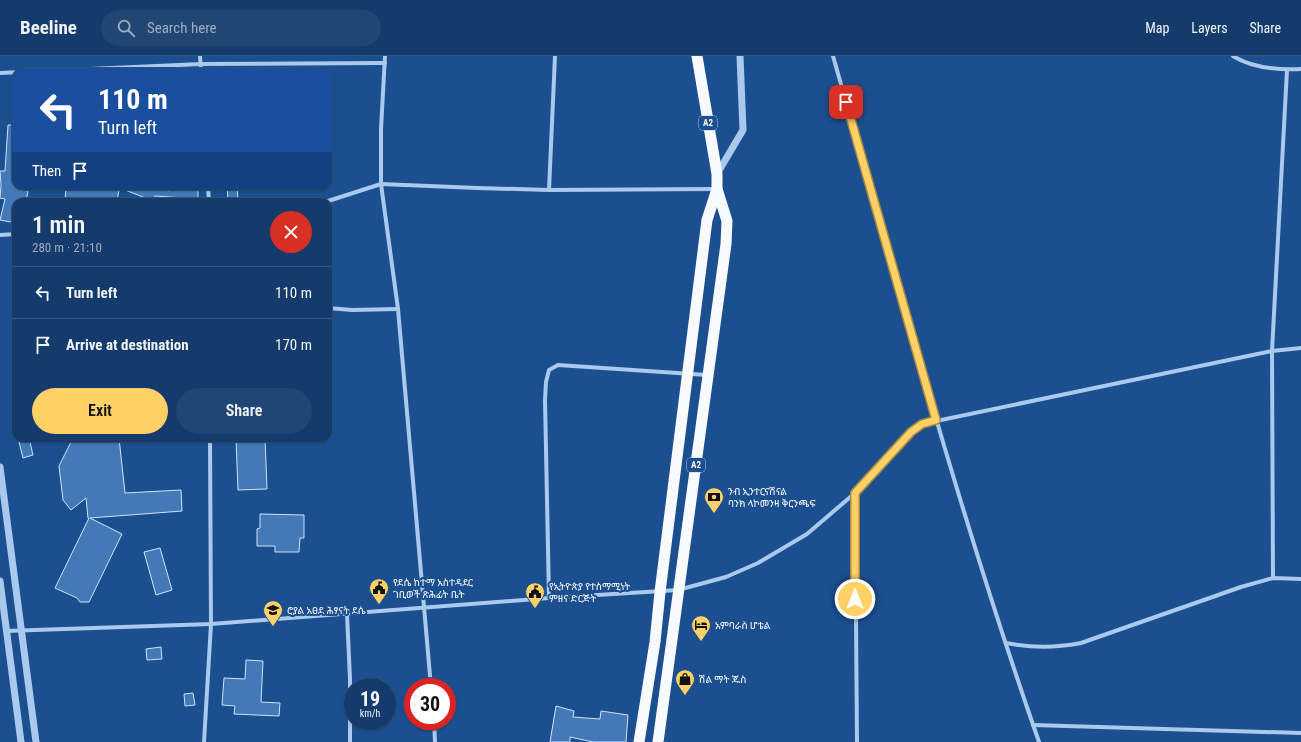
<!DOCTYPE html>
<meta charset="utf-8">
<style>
:root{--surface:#143b6b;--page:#214673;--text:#f1f3f6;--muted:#9dadc1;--line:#33557e;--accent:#ffd166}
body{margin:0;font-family:"Roboto Condensed","Noto Sans Ethiopic",sans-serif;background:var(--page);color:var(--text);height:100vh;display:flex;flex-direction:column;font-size:15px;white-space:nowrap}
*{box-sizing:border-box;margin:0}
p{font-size:13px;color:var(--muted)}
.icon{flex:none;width:22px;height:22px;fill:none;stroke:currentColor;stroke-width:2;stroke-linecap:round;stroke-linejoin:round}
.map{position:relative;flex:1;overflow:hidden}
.side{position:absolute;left:12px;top:142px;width:320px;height:244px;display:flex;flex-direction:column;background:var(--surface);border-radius:12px;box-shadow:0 1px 3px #0004,0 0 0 1px var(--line)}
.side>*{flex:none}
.top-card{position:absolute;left:12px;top:12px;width:320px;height:122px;border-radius:12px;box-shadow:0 1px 3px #0004,0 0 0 1px var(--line);background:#1a4fa0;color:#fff;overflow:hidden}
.speed{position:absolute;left:344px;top:622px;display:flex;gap:8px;font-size:20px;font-weight:700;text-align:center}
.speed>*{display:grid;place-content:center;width:52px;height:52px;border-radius:50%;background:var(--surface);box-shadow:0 1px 3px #0004,0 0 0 1px var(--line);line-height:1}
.speed small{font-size:10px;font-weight:400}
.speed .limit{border:6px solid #d22;background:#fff;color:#111}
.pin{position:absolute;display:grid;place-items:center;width:34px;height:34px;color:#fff;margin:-17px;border-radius:8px;box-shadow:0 2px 6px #0006}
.me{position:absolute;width:44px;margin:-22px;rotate:0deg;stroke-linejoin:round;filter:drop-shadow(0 0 3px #0008)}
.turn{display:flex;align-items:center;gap:14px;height:84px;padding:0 20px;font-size:18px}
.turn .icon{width:52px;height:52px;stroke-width:2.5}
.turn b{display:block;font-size:28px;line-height:34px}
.then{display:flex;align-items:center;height:38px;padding:0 20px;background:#0003;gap:8px;font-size:15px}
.round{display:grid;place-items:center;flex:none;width:42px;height:42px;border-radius:21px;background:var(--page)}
.headline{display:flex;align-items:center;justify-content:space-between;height:68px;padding:0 20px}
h1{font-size:24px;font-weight:600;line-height:30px}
.cta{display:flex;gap:8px;margin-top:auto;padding:8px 20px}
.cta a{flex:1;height:46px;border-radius:24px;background:var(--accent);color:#111;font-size:16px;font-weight:600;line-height:46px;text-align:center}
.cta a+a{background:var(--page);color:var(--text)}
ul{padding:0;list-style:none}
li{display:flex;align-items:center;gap:12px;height:52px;padding:0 20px;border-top:1px solid var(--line)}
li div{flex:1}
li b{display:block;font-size:15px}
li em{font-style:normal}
header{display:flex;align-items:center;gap:24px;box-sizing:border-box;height:56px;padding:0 20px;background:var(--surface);border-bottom:1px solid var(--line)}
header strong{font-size:19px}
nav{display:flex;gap:22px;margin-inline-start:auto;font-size:14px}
.search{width:280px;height:36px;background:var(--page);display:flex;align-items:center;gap:10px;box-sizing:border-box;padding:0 14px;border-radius:22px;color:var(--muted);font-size:15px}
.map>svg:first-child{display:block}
</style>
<header>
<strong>Beeline</strong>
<div class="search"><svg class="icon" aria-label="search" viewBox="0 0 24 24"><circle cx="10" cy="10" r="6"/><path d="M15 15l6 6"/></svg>Search here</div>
<nav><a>Map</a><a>Layers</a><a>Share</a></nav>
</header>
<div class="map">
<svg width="1301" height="686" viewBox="0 0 1301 686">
<rect width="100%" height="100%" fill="#1b4f8f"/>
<!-- building -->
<g fill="#4478b7" stroke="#cfe3fa">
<polygon points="8,69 16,69 16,130 20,130 20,134 28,135 26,146 16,146 16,167 0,164 5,143 0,142 1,129 0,115 5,115"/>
<polygon points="66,130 95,130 95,132 119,134 117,145 91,143 90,146 65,146"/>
<polygon points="115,130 156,130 169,135 169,130 198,130 198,143 155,140 153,145"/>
<polygon points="227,130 237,130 238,143 228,144"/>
<polygon points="18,382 29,382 33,399 23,402"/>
<polygon points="73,382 119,382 125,437 181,434 182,455 90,462 122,478 89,546 80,546 77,542 55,532 89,462 88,462 86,442 71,454 63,444 59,410"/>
<polygon points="236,382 265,382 267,433 238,434"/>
<polygon points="260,458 304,459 304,482 300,482 299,496 275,496 275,490 257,490 257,473 260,472"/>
<polygon points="160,492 172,534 156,539 144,496"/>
<polygon points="161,591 162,603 147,604 146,593"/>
<polygon points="246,604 263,605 261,646 280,647 279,660 234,658 235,650 222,649 224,622 245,623"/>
<polygon points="193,637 195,649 185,650 184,638"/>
<polygon points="556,650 574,655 573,661 600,663 601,655 628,659 626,686 593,686 570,681 570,686 550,686"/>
</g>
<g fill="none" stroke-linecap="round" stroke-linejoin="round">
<!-- minor -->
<g stroke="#a9c9ee" stroke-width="4">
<polyline points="200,0 201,16"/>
<polyline points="385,0 381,73 381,128 398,253 431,631"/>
<path d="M833 0C898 230 960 460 1039 686"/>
<path d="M1233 0C1252 12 1278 14 1301 13"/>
<polyline points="0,17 201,8 385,7"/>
<polyline points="208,130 209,146"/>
<polyline points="549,134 555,0"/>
<polyline points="325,146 381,128 477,132 549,134 715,133"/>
<polyline points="0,179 16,178"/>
<polyline points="328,252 352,254 398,253"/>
<polyline points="855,437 857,686"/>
<polyline points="1273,522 1272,295 1287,14"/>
<polyline points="549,542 545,344 546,326 549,314 558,309 707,319"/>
<polyline points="347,558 350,623 350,686"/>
<polyline points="6,575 211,568 549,542 678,534 726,521 758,507 807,478 855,437 911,376 922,368 1272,295 1301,292"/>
<path d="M1006 587C1033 592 1054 592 1081 587L1241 531 1273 522 1301 523"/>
<polyline points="434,665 435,686"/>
<polyline points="1033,669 1301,677"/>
<polyline points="204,686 211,568 210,382"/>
</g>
<!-- tertiary -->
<g stroke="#a9c9ee" stroke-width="7">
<polyline points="717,118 743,74 740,0"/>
<polyline points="0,411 36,686"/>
<polyline points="0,525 21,686"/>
</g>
<!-- trunk -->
<g stroke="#f8faff" stroke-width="11">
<polyline points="639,686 655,586 660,536 707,164 717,133"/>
<polyline points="658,686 726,188 727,165 717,133 717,118 697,0"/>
</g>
</g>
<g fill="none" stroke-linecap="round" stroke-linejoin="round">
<defs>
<polyline id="route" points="846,46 936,364 922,368 911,376 855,437 855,543"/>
</defs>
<!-- route casing -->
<use href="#route" stroke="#a68842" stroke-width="10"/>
<!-- route -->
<use href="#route" stroke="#ffd166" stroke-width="7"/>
</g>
<!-- icons -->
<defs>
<symbol id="bank-pin" viewBox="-11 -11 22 30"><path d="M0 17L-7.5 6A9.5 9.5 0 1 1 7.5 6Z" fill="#ffd166" stroke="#1b4f8f"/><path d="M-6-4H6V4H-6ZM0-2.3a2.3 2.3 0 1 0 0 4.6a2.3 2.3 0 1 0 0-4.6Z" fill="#111"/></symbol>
<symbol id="civic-pin" viewBox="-11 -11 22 30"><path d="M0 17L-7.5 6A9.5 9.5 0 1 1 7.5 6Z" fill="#ffd166" stroke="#1b4f8f"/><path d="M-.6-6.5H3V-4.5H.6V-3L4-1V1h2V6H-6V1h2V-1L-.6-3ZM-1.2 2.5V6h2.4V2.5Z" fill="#111"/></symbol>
<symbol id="school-pin" viewBox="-11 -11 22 30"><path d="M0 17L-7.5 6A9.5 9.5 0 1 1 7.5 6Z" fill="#ffd166" stroke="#1b4f8f"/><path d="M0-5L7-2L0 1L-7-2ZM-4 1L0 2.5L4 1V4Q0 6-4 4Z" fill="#111"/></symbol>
<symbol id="hotel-pin" viewBox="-11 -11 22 30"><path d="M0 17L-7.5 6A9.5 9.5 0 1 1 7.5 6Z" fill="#ffd166" stroke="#1b4f8f"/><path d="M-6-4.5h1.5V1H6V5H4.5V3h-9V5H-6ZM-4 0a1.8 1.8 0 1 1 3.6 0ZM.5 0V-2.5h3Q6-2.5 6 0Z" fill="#111"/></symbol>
<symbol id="shop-pin" viewBox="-11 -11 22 30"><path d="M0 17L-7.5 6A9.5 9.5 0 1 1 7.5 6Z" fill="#ffd166" stroke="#1b4f8f"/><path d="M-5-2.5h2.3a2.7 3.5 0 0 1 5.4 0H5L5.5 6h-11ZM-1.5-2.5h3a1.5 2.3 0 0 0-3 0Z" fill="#111"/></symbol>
</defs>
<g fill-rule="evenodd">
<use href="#bank-pin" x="703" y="430" width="22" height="30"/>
<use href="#civic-pin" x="368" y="521" width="22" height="30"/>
<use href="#civic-pin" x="524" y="525" width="22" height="30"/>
<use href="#school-pin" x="262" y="543" width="22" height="30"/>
<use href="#hotel-pin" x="690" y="558" width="22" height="30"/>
<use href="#shop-pin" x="674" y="612" width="22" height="30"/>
</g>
<g text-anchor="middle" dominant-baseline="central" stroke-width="4" stroke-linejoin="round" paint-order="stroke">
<!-- shield labels -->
<g fill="#1b4f8f" stroke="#bbcadd" stroke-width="1">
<rect x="699" y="60" width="18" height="14" rx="3"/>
<rect x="687" y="402" width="18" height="14" rx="3"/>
</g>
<g font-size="9" font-weight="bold" fill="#fff">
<text x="708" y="67">A2</text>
<text x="696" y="409">A2</text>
</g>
<!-- poi labels -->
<g font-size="10" fill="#fff" stroke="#1b4f8f" text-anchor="start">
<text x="728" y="435">ንብ ኢንተርናሽናል<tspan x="728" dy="12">ባንክ ላኮመንዛ ቅርንጫፍ</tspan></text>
<text x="393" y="526">የደሴ ከተማ አስተዳደር<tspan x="393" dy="12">ገቢወች ጽሕፊት ቤት</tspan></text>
<text x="549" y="530">የኢትዮጵያ የተስማሚነት<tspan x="549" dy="12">ምዘና ድርጅት</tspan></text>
<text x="287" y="554">ሮያል አፀደ ሕፃናት ደሴ</text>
<text x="715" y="569">አምባራስ ሆቴል</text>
<text x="699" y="623">ሽል ማት ጁስ</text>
</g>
</g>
</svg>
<div class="speed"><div>19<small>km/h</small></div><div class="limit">30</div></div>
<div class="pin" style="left:846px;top:46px;background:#d93025"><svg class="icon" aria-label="arrive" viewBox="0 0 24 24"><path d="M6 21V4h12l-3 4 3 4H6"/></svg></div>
<svg class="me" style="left:855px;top:543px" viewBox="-20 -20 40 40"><circle r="17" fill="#ffd166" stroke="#fff" stroke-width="3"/><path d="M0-11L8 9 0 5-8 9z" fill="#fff"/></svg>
<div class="top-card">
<div class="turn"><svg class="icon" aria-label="left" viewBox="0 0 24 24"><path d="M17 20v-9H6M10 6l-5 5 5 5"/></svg><div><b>110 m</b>Turn left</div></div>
<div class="then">Then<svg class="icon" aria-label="arrive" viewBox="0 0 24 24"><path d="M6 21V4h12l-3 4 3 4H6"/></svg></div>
</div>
<section class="side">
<div class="headline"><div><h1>1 min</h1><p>280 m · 21:10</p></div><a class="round" style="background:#d93025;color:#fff"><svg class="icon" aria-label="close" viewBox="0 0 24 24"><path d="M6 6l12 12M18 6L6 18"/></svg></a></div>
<ul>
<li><svg class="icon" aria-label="left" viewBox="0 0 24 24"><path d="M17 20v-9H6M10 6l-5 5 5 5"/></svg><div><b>Turn left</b></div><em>110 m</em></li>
<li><svg class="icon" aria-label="arrive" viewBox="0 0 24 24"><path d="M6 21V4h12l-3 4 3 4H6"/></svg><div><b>Arrive at destination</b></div><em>170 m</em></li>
</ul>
<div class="cta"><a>Exit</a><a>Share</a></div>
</section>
</div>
